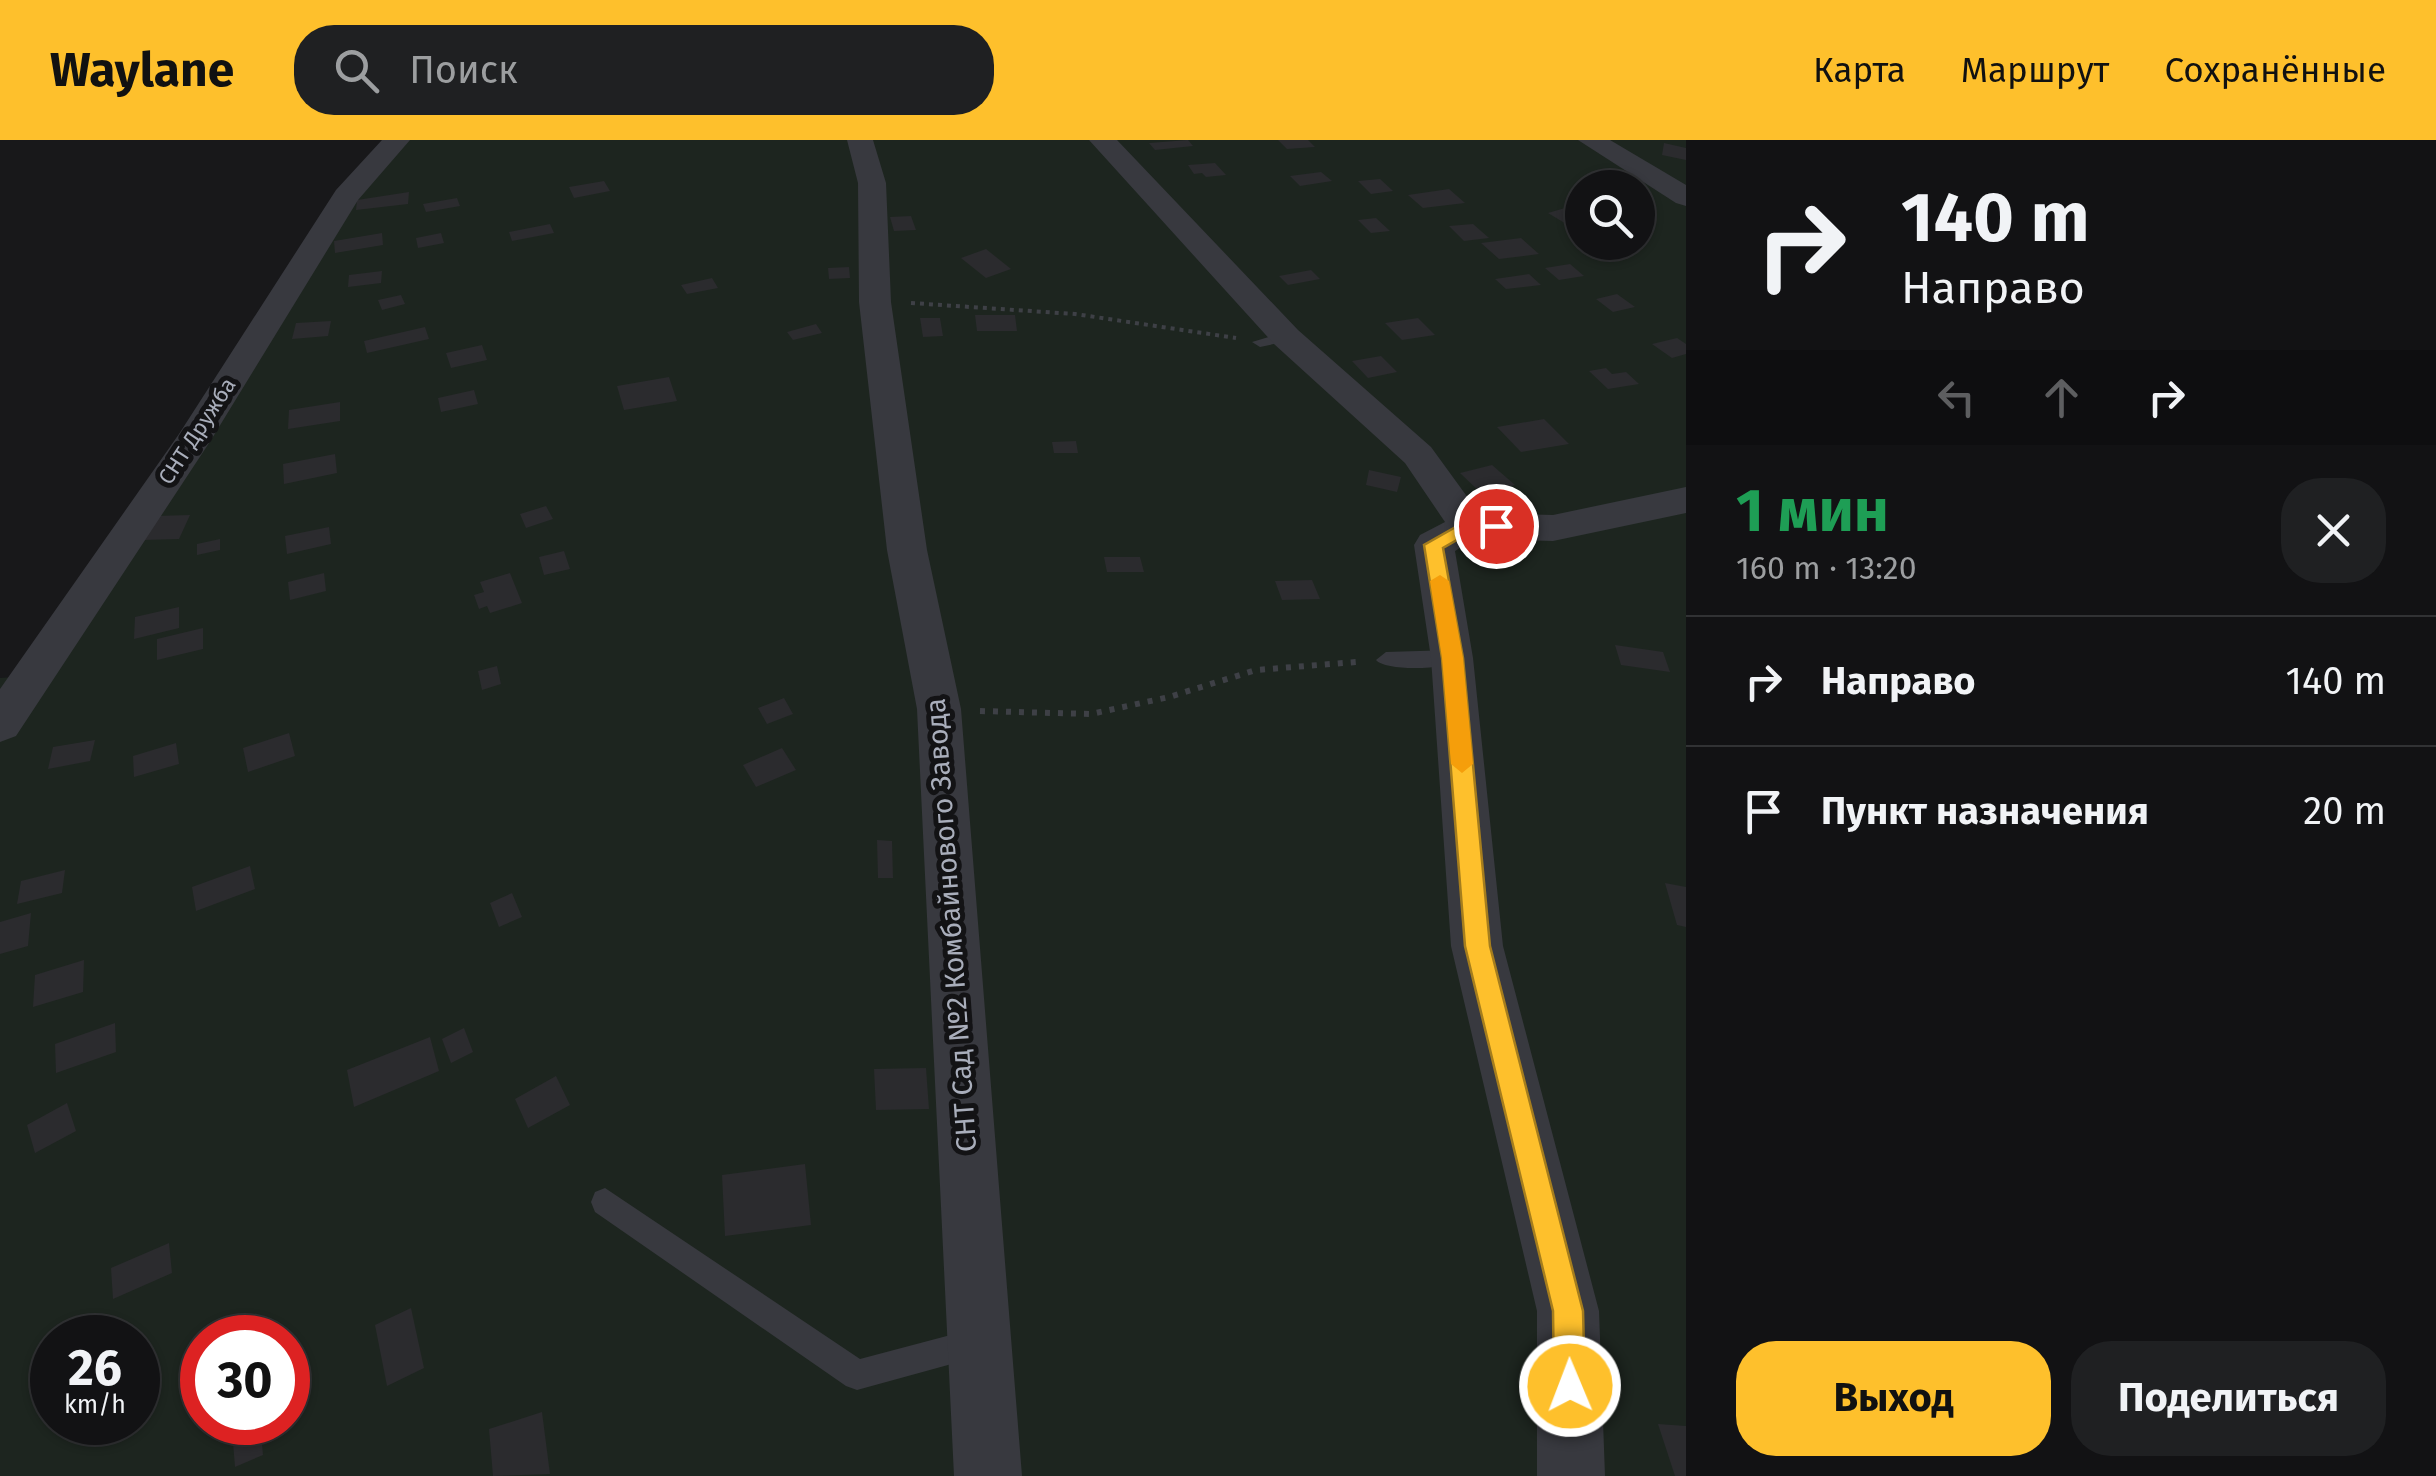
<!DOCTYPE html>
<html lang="ru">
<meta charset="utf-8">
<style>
:root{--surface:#121214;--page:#1f2022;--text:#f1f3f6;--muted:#9c9ea0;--line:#313234;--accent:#fec02c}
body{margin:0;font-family:"Fira Sans",sans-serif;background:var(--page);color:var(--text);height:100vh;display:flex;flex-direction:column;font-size:38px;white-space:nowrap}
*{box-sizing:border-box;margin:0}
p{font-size:32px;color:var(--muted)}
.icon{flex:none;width:55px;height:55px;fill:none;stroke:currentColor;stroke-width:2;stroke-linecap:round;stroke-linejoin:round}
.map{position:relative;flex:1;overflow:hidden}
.details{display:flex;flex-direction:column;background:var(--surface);width:750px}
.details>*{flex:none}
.banner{background:#121214;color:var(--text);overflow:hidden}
.fabs{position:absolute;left:1565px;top:30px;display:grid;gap:20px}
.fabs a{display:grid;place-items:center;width:90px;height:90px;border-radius:50%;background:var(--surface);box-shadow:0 2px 8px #0004,0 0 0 2px var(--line);font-size:50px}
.speed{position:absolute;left:30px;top:1175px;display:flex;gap:20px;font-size:50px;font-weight:700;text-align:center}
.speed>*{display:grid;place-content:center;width:130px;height:130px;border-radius:50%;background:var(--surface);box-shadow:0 2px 8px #0004,0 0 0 2px var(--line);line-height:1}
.speed small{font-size:25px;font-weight:400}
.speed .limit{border:15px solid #d22;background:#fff;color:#111}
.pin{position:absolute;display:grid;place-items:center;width:85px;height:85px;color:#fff;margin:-42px;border:5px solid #fff;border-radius:50%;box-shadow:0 2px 10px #0007}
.me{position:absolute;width:110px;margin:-55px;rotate:359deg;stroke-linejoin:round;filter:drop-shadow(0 0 8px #0008)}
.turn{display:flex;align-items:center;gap:35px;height:210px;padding:0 50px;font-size:45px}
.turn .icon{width:130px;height:130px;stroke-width:2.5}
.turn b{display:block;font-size:70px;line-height:85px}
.lanes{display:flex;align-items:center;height:95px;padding:0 50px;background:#0003;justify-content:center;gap:50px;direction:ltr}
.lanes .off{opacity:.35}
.round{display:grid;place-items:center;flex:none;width:105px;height:105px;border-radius:40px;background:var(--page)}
.headline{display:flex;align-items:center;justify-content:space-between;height:170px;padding:0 50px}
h1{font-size:60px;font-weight:700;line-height:75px;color:#1e9e55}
.cta{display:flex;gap:20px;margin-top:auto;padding:20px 50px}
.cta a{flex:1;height:115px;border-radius:40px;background:var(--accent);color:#111;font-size:40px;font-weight:700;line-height:115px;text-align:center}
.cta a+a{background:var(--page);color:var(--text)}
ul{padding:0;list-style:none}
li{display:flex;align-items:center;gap:30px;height:130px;padding:0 50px;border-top:2px solid var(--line)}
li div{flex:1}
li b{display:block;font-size:38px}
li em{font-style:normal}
header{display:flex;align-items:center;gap:60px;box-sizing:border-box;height:140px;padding:0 50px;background:var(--accent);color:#111}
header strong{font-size:48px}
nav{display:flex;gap:55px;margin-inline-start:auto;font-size:35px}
.search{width:700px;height:90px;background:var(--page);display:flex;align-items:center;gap:25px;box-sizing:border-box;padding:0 35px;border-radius:40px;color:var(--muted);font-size:38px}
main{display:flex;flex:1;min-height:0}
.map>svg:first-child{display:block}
</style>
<header>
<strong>Waylane</strong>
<div class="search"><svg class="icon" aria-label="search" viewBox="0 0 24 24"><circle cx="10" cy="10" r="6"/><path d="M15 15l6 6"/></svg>Поиск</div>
<nav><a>Карта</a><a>Маршрут</a><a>Сохранённые</a></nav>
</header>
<main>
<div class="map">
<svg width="1686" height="1336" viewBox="0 0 1686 1336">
<rect width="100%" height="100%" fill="#18181a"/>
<!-- green -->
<path fill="#1d251f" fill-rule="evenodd" d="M407 0H1686V1336H0V538L45 535 356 57ZM1582 48H1638V102H1582ZM52 1198H138V1282H52ZM202 1198H288V1282H202Z"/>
<!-- building -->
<g fill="#2b2b2e">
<polygon points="1188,0 1193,6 1155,10 1149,3"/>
<polygon points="1278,0 1308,0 1315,7 1287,9"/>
<polygon points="1664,3 1686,8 1686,20 1662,15"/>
<polygon points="1215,23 1226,35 1206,37 1202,33 1194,34 1188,25"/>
<polygon points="1321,32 1332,41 1300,46 1290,36"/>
<polygon points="1380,39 1393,51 1371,54 1358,41"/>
<polygon points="604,41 610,51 574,58 569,47"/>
<polygon points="1449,49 1465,63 1423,68 1408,55"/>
<polygon points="409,52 408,64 356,70 357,60"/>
<polygon points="457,58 460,66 426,72 423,64"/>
<polygon points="1575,65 1582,70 1582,81 1568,85 1548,73"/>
<polygon points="911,76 916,90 894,91 890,77"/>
<polygon points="1376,78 1390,91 1371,93 1358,80"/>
<polygon points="550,84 554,93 512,101 509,92"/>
<polygon points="1473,84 1489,98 1464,101 1449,86"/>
<polygon points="382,93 383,105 335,113 334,101"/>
<polygon points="441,93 444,103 418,108 416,98"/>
<polygon points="1521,98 1539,114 1499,119 1481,103"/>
<polygon points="986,109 1011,129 986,138 961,118"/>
<polygon points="1570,124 1584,136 1559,140 1545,128"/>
<polygon points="849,127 850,138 829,139 828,128"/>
<polygon points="1311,130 1320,139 1288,145 1279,136"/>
<polygon points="382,131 381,143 348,147 349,135"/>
<polygon points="1529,134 1541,145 1506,149 1495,139"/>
<polygon points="712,138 718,148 687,154 681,145"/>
<polygon points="1617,154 1635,167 1613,172 1596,159"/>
<polygon points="401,155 405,164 382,170 378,160"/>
<polygon points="975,175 1015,175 1017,191 977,191"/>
<polygon points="920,178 940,178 943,196 923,197"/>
<polygon points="1418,178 1435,195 1402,200 1385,183"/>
<polygon points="331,181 328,196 292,199 296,183"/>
<polygon points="816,184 822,193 793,200 787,192"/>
<polygon points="425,187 429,199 367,213 364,201"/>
<polygon points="1677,198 1686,204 1686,214 1672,218 1652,204"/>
<polygon points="482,205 487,220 451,228 446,213"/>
<polygon points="1381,216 1397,232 1368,238 1352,221"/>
<polygon points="1606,228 1612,234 1626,232 1639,244 1608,249 1589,231"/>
<polygon points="669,237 677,261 624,270 617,246"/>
<polygon points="474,250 478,264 441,272 438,258"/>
<polygon points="340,262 340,281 288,289 289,270"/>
<polygon points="1544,279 1569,304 1521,312 1497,287"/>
<polygon points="1076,301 1078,313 1054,313 1052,302"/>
<polygon points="335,314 337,333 284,344 283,324"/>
<polygon points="1492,325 1515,345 1482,354 1460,333"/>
<polygon points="1369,330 1401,337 1397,352 1366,345"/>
<polygon points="1521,355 1536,367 1517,374 1502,362"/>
<polygon points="546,366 553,379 526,388 520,374"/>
<polygon points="190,375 179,399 143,400 155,376"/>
<polygon points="329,387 331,404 287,414 285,396"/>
<polygon points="220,399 220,410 197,415 197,404"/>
<polygon points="564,411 570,429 544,435 539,417"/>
<polygon points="1104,417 1140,417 1144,432 1107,432"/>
<polygon points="324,433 326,451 290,460 288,442"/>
<polygon points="510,433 522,463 490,473 487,466 479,469 474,455 484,452 480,442"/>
<polygon points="1312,440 1320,459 1282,460 1275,441"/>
<polygon points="179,467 179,488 134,499 135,477"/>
<polygon points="203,488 203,509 157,520 157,499"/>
<polygon points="1615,505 1663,512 1670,532 1621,525"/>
<polygon points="497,526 501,544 482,550 478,531"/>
<polygon points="784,558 793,574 767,584 758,568"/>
<polygon points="289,593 295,616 248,632 243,608"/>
<polygon points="95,600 90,621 48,629 53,607"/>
<polygon points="176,603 179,624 134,637 133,616"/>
<polygon points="782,608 796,630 756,647 743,625"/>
<polygon points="877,700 892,701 893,738 878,738"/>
<polygon points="250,726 255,749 196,771 192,747"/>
<polygon points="65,730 62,753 17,764 21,741"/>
<polygon points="1665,743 1686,747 1686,787 1677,785"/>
<polygon points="512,753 522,777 499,787 490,763"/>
<polygon points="31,773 28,806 0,814 0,782"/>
<polygon points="84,820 83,852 33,867 35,835"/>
<polygon points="115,883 116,912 56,933 55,904"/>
<polygon points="464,888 473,912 451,923 442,899"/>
<polygon points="430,897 439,931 354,967 347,930"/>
<polygon points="926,928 929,969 876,970 874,929"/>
<polygon points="556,936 570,965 528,988 515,959"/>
<polygon points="67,963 76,991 35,1013 27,985"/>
<polygon points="805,1024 811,1085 725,1096 722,1035"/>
<polygon points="169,1103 172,1133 113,1159 111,1128"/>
<polygon points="411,1168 424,1228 387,1246 375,1185"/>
<polygon points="542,1272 550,1334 493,1336 489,1289"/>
<polygon points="249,1282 260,1282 263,1315 235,1327 232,1290"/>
<polygon points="1658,1284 1686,1286 1686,1336 1675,1336"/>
</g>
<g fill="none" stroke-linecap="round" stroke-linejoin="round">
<!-- path-far1 -->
<polyline stroke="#3e4046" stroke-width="4" stroke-dasharray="4 5" stroke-linecap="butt" points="911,163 1075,174 1236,198"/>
<!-- path -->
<polyline stroke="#3e4046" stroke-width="6" stroke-dasharray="5 8" stroke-linecap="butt" points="980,571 1091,574 1169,557 1256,530 1356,522"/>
<!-- lane -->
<g fill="#38393f" fill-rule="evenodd">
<polygon points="1286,192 1294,197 1292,200 1260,207 1252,202"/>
<path d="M1452 510 1462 518C1452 530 1386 532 1376 520L1386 512Z"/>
<polygon points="605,1048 860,1219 977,1188 988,1192 992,1203 988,1214 857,1250 846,1246 595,1072 591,1062 595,1052"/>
</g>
<!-- street -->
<g fill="#38393f" fill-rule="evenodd">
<polygon points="382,0 410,0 358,60 211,300 16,596 0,602 0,549 179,294 336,50"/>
<polygon points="847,0 873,0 886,43 891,162 927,410 961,569 1022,1336 954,1336 917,569 887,410 859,162 858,43"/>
<polygon points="1089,0 1117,0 1298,190 1431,307 1479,373 1553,375 1686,347 1686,373 1553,401 1475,399 1455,411 1473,518 1503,806 1599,1171 1605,1336 1537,1336 1537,1171 1451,806 1431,518 1414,405 1420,395 1445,382 1405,323 1274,204"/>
<polygon points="1578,0 1610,0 1686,45 1686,66 1676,63"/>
</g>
</g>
<!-- route -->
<polygon fill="#fec02c" stroke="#a57d1d" stroke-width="2.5" points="1468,380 1496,380 1505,386 1496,393 1471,392 1443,408 1463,518 1490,806 1583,1171 1585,1246 1581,1257 1570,1262 1559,1257 1554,1246 1553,1171 1465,806 1442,518 1424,405"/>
<!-- slow -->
<polygon fill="#f59e0b" points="1440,435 1449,441 1463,518 1473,624 1462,633 1451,624 1442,518 1430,441"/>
<g text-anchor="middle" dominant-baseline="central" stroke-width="10" stroke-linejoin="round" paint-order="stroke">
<!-- far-street labels -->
<g font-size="22" fill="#a9aebb" stroke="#131315">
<text transform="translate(197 291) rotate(-57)">СНТ Дружба</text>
</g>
<!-- street labels -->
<g font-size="28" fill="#a9aebb" stroke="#131315">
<text transform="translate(951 785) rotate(-94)">СНТ Сад №2 Комбайнового Завода</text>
</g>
</g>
</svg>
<div class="fabs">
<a><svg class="icon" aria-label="search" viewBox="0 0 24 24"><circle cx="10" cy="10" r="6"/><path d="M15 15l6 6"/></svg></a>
</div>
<div class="speed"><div>26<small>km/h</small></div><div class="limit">30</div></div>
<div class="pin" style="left:1496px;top:386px;background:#d93025"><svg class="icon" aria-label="arrive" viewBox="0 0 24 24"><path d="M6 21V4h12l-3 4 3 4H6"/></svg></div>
<svg class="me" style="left:1570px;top:1246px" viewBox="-20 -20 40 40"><circle r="17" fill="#fec02c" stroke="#fff" stroke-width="3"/><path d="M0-11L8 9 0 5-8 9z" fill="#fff"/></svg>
</div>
<section class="details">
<div class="banner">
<div class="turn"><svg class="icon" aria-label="right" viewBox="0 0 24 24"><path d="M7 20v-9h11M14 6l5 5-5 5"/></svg><div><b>140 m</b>Направо</div></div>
<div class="lanes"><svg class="icon off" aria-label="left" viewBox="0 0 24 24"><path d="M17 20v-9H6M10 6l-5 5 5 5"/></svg><svg class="icon off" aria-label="ahead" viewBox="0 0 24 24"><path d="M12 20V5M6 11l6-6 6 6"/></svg><svg class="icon" aria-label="right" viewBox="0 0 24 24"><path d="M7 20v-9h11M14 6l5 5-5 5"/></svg></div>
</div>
<div class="headline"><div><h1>1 мин</h1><p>160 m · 13:20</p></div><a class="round"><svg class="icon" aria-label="close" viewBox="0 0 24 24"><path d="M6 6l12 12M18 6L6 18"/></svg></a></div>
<ul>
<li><svg class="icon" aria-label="right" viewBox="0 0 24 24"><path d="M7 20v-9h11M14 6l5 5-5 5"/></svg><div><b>Направо</b></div><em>140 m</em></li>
<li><svg class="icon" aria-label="arrive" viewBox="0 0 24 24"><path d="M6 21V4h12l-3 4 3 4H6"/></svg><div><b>Пункт назначения</b></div><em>20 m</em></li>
</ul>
<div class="cta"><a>Выход</a><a>Поделиться</a></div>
</section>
</main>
